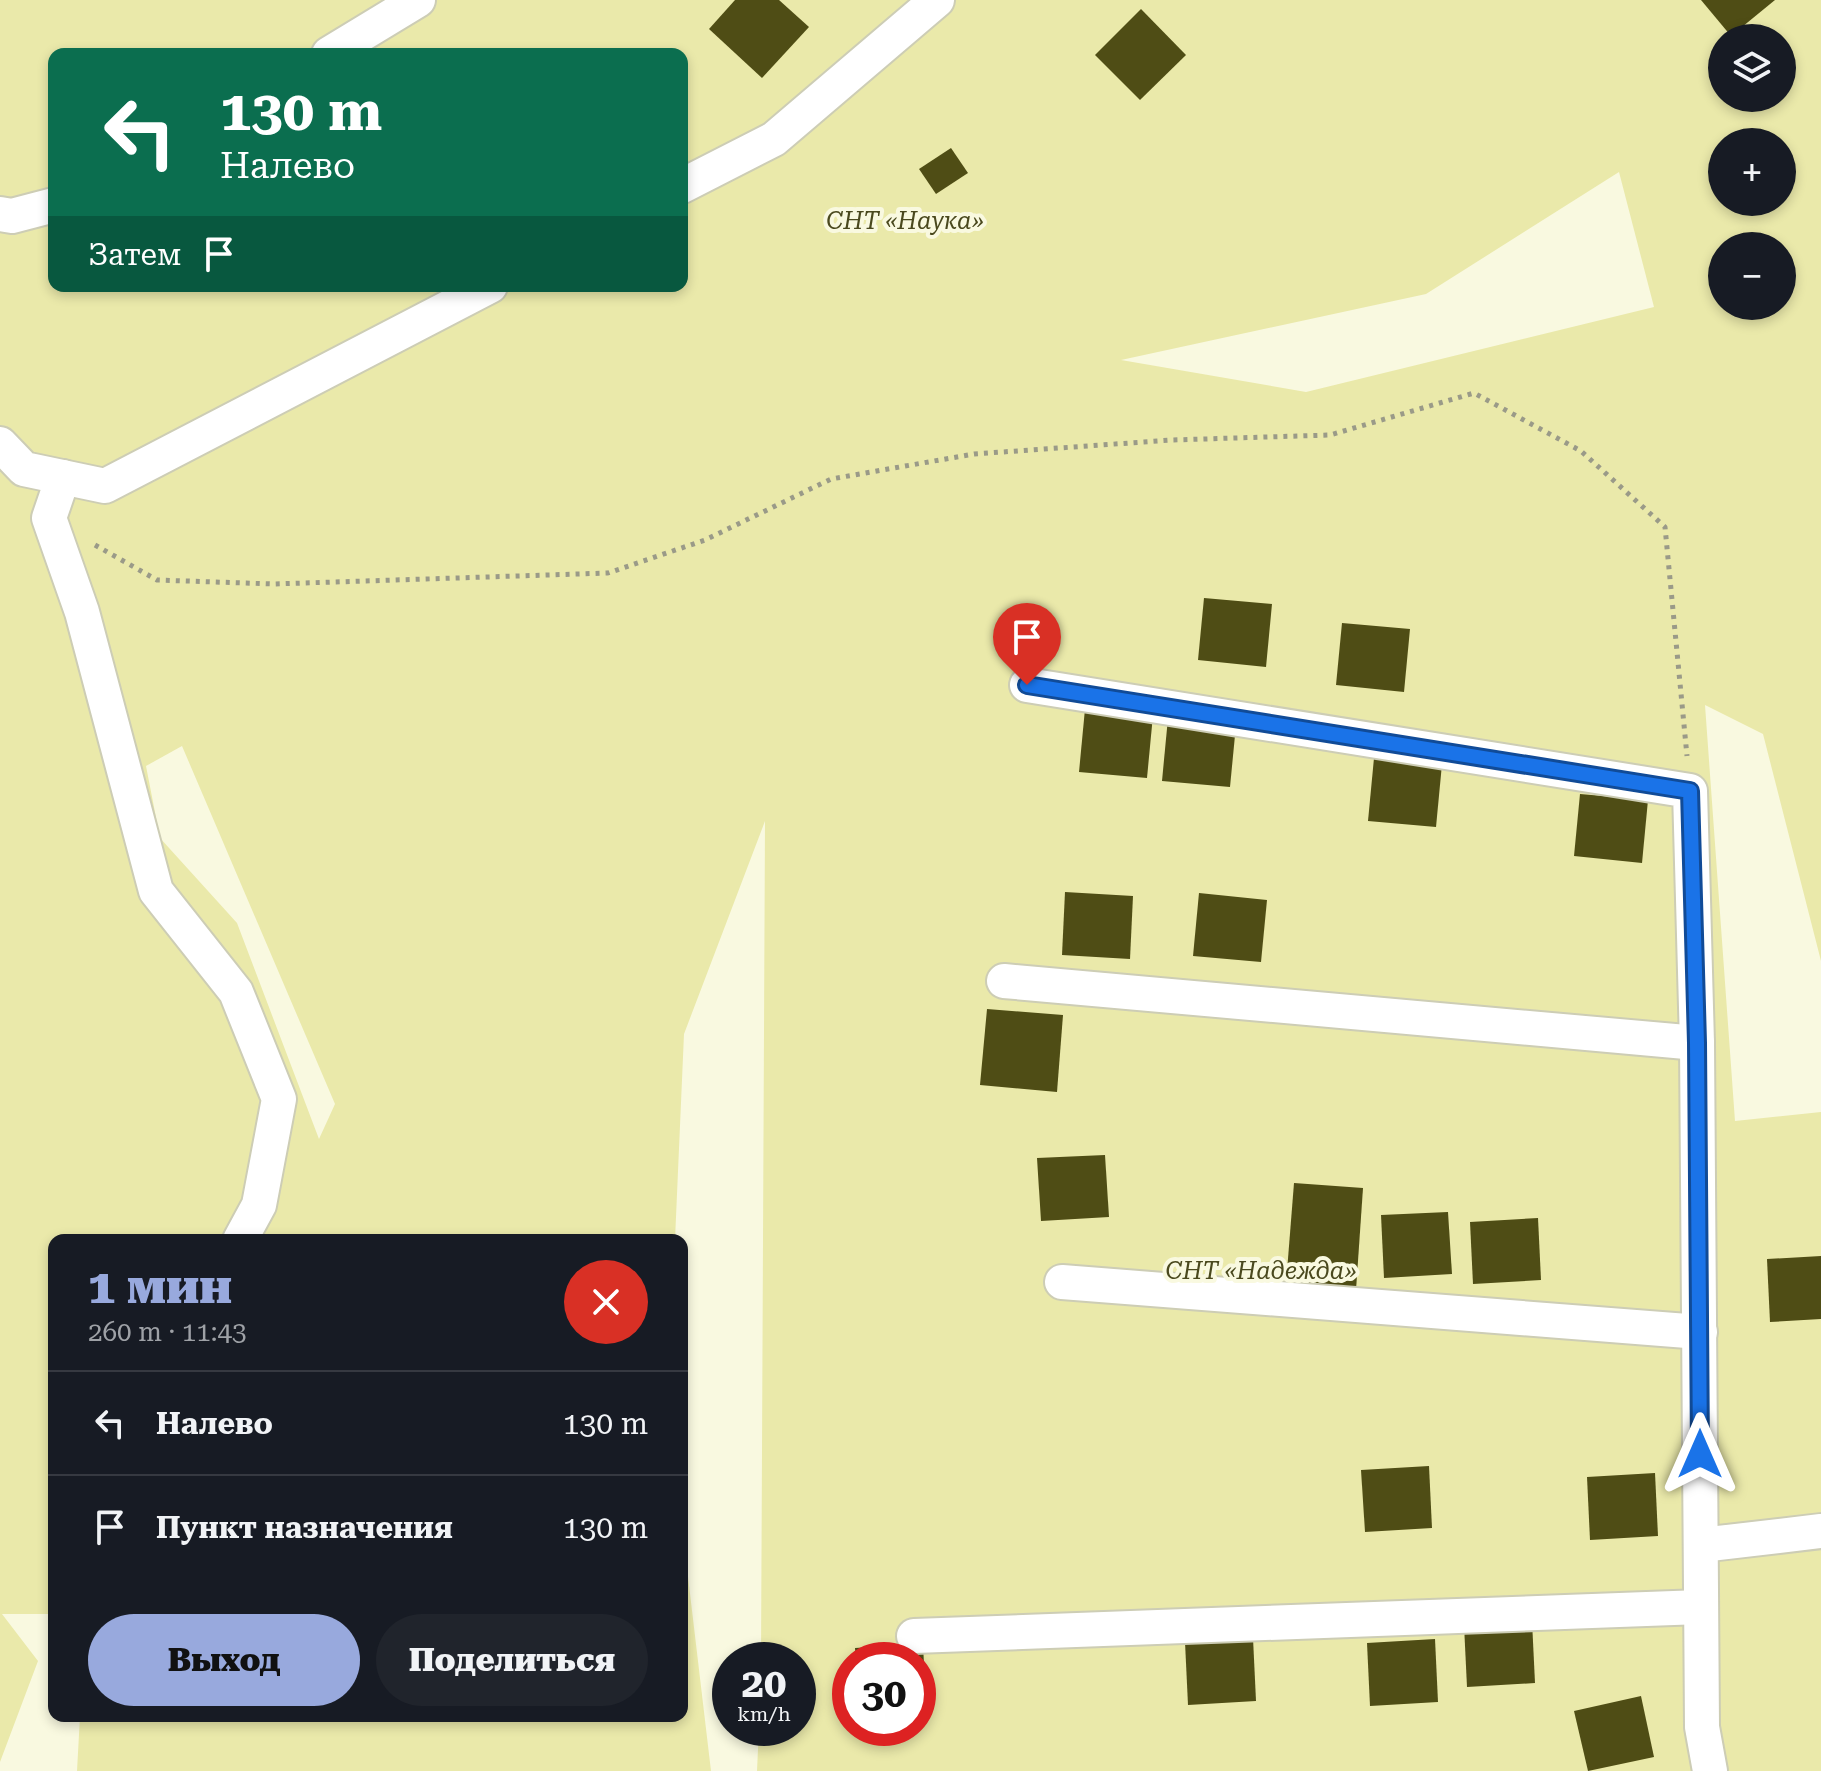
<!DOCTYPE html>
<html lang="ru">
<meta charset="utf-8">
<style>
:root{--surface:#171b24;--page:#20242c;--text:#f1f3f6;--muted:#9ea1a6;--line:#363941;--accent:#98a9dd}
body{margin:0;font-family:"Roboto Serif",serif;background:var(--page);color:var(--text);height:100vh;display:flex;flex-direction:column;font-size:30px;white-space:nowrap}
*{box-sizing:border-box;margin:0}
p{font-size:26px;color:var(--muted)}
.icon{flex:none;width:44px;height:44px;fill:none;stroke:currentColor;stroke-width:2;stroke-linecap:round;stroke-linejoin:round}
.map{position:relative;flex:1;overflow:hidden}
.side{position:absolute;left:48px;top:1234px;width:640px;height:488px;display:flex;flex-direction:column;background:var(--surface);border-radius:16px;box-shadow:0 4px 12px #0003}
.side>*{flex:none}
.top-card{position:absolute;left:48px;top:48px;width:640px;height:244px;border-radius:16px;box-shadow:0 4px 12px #0003;background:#0b6e4f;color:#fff;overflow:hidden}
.buttons{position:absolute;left:1708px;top:24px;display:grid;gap:16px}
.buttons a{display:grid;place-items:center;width:88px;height:88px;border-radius:50%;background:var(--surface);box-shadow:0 4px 12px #0003;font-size:40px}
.speed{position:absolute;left:712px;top:1642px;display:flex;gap:16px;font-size:40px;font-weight:700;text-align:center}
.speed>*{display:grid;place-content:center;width:104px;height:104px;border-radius:50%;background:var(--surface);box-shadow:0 4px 12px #0003;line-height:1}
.speed small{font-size:20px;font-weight:400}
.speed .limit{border:12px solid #d22;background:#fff;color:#111}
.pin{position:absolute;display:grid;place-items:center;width:68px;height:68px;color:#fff;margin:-82px -34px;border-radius:50% 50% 50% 0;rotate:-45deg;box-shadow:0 0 8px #0007}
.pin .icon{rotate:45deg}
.me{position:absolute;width:88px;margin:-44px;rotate:0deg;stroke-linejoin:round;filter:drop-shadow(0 0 6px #0008)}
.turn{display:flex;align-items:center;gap:28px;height:168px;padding:0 40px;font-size:36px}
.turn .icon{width:104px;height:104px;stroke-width:2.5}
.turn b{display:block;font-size:56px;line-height:68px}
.then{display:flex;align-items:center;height:76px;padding:0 40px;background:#0003;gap:16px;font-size:30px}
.round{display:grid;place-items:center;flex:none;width:84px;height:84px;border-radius:42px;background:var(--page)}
.summary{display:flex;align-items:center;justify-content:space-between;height:136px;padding:0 40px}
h1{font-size:48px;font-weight:800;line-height:60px;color:var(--accent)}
.action{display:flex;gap:16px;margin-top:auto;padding:16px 40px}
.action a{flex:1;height:92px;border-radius:48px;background:var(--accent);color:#111;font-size:32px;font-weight:800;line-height:92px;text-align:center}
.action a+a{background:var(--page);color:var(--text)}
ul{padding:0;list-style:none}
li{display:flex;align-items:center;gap:24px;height:104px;padding:0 40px;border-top:2px solid var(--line)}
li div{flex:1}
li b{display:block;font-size:30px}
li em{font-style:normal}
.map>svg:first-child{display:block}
</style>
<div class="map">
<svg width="1821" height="1771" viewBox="0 0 1821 1771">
<rect width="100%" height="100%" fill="#f9f9e0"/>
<!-- green -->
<g fill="#eae9aa" fill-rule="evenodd">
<path d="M0 0H1821V961L1763 734 1705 705 1735 1121 1821 1112V1771H757L759 1728H798V1660H761L765 821 684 1034 675 1240H54V1614H2L38 1661 0 1762ZM1722 38H1782V98H1722ZM54 54H682V286H54ZM1722 142H1782V202H1722ZM1619 172 1654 307 1306 392 1121 360 1426 294ZM1722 246H1782V306H1722ZM182 746 335 1104 319 1139 237 923 160 838 146 766ZM850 1660H918V1728H850Z"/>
<polygon points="682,1526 711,1771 77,1771 80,1716 682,1716"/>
</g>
<!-- building -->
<g fill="#4f4d15">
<polygon points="735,0 779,0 809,27 762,78 709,29"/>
<polygon points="1701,0 1775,0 1731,36"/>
<polygon points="1141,9 1186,55 1140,100 1095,55"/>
<polygon points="951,148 968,173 936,194 919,169"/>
<polygon points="1204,598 1272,604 1266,667 1198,660"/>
<polygon points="1342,623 1410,629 1404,692 1336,685"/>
<polygon points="1085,709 1153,715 1147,778 1079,772"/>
<polygon points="1168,718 1236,725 1230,787 1162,781"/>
<polygon points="1374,758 1442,764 1436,827 1368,821"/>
<polygon points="1580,794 1648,800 1642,863 1574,856"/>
<polygon points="1065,892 1133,896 1130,959 1062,955"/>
<polygon points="1199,893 1267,900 1261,962 1193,956"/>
<polygon points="987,1009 1063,1015 1057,1092 980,1085"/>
<polygon points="1105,1155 1109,1217 1041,1221 1037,1158"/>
<polygon points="1294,1183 1363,1188 1356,1290 1286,1284"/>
<polygon points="1448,1212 1452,1274 1384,1278 1381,1215"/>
<polygon points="1538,1218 1541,1280 1473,1284 1470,1222"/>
<polygon points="1821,1256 1821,1319 1770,1322 1767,1259"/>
<polygon points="1429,1466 1432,1528 1365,1532 1361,1470"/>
<polygon points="1655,1473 1658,1536 1590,1540 1587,1477"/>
<polygon points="1532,1621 1535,1683 1467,1687 1464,1625"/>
<polygon points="1253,1638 1256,1701 1188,1705 1185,1642"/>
<polygon points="1435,1639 1438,1702 1370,1706 1367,1643"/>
<polygon points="923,1644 926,1706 918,1707 918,1660 856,1660 855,1648"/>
<polygon points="1641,1696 1654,1757 1588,1771 1574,1711"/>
</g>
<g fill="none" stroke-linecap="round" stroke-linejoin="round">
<defs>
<g id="minor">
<polyline points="329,54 418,0"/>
<polyline points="682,186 774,139 937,0"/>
<polyline points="0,214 12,216 54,205"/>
<polyline points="0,444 24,469 105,486 490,286"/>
<polyline points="63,477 49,518 82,612 156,891 236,992 279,1099 259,1205 240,1240"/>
<polyline points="1027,685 1690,791 1697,1043 1702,1727 1710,1771"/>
<polyline points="1004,981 1697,1043"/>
<polyline points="1062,1282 1700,1332"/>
<polyline points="1701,1545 1821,1531"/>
<polyline points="914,1636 1701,1607"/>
</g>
</defs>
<!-- minor casing -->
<use href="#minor" stroke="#cdcdb5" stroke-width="38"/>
<!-- path -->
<polyline stroke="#9a9a88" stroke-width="5" stroke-dasharray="4 6" stroke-linecap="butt" points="95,545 157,580 274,584 608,573 705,540 831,479 974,454 1172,440 1330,435 1474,393 1581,451 1665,527 1687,756"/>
<!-- minor -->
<use href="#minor" stroke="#fff" stroke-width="34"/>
</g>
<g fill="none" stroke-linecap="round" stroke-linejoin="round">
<defs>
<polyline id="route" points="1027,685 1690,791 1697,1043 1700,1454"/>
</defs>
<!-- route casing -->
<use href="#route" stroke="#114b97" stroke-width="20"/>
<!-- route -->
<use href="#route" stroke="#1a73e8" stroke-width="14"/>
</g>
<g text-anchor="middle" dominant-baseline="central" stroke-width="8" stroke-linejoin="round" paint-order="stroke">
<!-- park labels -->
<g font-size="24" font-style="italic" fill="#4a491e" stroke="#f9f9e0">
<text x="905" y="221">СНТ «Наука»</text>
<text x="1261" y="1271">СНТ «Надежда»</text>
</g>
</g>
</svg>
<div class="buttons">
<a><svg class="icon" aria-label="layers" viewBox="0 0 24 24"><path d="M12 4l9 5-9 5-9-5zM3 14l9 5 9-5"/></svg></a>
<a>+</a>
<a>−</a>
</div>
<div class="speed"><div>20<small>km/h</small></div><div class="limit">30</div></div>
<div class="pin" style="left:1027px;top:685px;background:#d93025"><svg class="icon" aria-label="arrive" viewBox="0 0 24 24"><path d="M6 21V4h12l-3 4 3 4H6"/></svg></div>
<svg class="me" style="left:1700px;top:1454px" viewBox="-20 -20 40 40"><path d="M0-17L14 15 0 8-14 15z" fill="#1a73e8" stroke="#fff" stroke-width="4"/></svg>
<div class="top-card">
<div class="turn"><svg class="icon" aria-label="left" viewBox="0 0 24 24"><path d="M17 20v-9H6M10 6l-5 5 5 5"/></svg><div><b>130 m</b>Налево</div></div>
<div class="then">Затем<svg class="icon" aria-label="arrive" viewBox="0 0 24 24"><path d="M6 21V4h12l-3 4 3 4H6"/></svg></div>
</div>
<section class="side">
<div class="summary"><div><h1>1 мин</h1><p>260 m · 11:43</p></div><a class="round" style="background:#d93025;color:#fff"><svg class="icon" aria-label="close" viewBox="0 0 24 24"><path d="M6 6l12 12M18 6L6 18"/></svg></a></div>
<ul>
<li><svg class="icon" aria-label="left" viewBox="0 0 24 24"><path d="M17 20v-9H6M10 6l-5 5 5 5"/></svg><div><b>Налево</b></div><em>130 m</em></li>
<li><svg class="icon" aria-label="arrive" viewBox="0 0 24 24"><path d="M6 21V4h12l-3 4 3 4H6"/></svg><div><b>Пункт назначения</b></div><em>130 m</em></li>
</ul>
<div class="action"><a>Выход</a><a>Поделиться</a></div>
</section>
</div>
